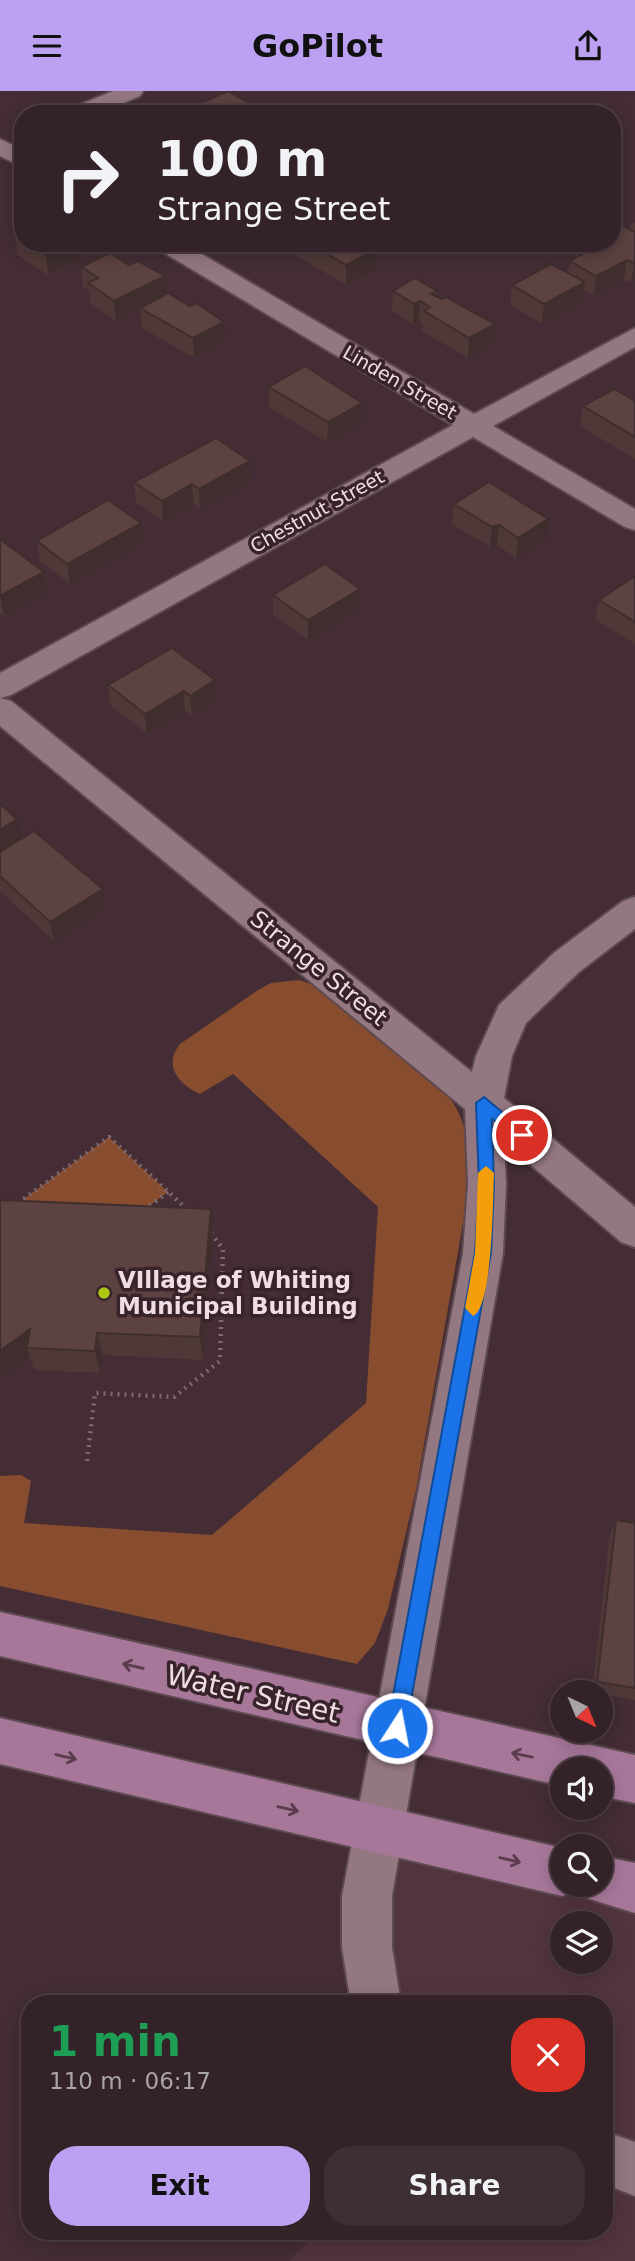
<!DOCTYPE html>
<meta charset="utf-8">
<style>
:root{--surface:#332228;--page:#3e2f34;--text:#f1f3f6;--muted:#a9a4a8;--line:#4e3f45;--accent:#bca0f2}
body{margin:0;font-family:"DejaVu Sans",sans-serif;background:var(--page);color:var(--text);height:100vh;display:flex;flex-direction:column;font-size:26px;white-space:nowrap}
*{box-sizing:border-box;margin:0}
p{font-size:23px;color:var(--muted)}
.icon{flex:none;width:38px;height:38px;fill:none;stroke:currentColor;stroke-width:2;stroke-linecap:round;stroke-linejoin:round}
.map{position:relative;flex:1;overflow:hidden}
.side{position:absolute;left:21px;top:1904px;width:592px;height:245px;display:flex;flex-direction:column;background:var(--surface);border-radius:28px;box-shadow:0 4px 18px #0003,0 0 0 2px var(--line)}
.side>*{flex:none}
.guide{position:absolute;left:14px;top:14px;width:607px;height:147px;border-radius:28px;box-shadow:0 4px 18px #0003,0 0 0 2px var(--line);background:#332228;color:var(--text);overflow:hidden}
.needle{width:46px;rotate:137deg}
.controls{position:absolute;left:550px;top:1589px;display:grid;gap:14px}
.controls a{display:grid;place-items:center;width:63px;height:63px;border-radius:50%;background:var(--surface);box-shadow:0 4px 18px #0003,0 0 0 2px var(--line);font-size:35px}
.pin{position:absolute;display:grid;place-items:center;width:60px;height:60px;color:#fff;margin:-30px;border:4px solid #fff;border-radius:50%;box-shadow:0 2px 7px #0007}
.me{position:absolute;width:77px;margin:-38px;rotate:11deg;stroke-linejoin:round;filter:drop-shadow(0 0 5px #0008)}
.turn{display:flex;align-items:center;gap:24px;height:147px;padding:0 28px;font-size:32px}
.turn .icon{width:91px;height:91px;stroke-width:2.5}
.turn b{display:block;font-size:49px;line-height:60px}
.round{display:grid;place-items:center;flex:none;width:74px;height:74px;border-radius:28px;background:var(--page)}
.head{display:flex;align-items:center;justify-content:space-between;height:119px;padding:0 28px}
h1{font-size:42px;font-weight:700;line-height:52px;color:#1e9e55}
.button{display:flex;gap:14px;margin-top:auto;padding:14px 28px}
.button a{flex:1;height:80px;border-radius:28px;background:var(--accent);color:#111;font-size:28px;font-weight:700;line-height:80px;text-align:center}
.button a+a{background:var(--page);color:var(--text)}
header{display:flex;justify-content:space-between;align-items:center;height:91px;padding:0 28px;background:var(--accent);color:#111;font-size:32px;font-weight:700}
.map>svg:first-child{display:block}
</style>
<header><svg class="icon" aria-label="menu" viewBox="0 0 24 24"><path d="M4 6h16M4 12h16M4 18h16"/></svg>GoPilot<svg class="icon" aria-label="share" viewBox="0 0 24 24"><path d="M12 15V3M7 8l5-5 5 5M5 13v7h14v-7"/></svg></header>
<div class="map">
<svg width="635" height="2170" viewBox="0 0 635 2170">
<rect width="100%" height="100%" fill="#442d35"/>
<!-- built -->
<path fill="#52343f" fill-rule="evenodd" d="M377 1739 562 1794 635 1797V2170H289L318 2140H604V1913H376ZM562 1832H600V1871H562Z"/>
<!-- green -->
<g fill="#884c2e">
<path d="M299 889 323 897 437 991C466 1023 468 1045 471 1087L416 1399 388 1518 375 1552 357 1573 0 1495V1385L21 1384 31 1390 24 1432 212 1444 366 1312 378 1116 233 983 200 1003C178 993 163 974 180 953L258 899 271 892Z"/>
<polygon points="109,1046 168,1101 118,1138 0,1125"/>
</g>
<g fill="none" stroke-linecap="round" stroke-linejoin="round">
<defs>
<g id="minor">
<polygon points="113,0 143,0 140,5 97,23 66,23 69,18"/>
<polygon points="0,48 23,59 23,76 0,65"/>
<polygon points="153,152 183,152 474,323 635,237 635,256 493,335 635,418 635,439 625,436 473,346 11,604 0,607 0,582 453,334 156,157"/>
<polygon points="0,607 11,610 472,981 476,965 499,914 555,861 623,810 635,806 635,838 579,881 526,932 512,965 504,1007 635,1116 635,1156 621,1151 504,1051 506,1093 503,1162 392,1805 392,1856 401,1913 351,1913 342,1856 342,1805 463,1162 468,1093 465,1018 0,635"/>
<polygon points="604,2040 635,2051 635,2105 604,2093"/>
</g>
<g id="major">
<polygon points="0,1521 635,1664 635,1712 600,1705 600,1678 562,1678 562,1695 0,1565"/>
<polygon points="0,1627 562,1757 562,1794 600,1794 600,1765 635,1772 635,1822 583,1806 579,1798 562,1805 0,1673"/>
</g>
</defs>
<!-- minor casing -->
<use href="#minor" stroke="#5d4950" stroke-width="4"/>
<!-- major casing -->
<use href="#major" stroke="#5d4950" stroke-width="4"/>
<!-- path -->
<g stroke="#7f6a71" stroke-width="4.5" stroke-dasharray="2 5" stroke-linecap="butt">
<polyline points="18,1112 109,1046 190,1121"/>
<polyline points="144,1119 168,1101"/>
<polyline points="87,1370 95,1302 174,1306 220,1270 223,1158 209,1139"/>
</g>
<!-- minor -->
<use href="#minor" fill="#947881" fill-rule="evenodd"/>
<!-- major -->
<use href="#major" fill="#a7779a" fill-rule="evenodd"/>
</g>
<!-- wall -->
<g fill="#4f3938">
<polygon points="635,131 635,190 631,192 624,189 594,204 584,199 582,211 542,233 510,214 512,194 568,182 570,170 574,168 575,158 630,139 631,133"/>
<polygon points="23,141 23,152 80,152 82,167 48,184 18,164 15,144"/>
<polygon points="292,152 370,152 379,157 378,177 346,194 292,162"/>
<polygon points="81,176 166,203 225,251 194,267 142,237 140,218 116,230 90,212 89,199 83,196"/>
<polygon points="393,200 437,200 436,206 493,253 468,267 422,240 423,232 419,230 413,233 392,220"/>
<polygon points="269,296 362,332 327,351 269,316"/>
<polygon points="635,310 635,368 580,335 583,315"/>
<polygon points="250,370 251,390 200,418 194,413 163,430 136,411 134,391"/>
<polygon points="454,413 546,448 516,467 497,454 490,456 452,433"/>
<polygon points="141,432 143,452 70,493 40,470 37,450"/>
<polygon points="0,448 44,481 47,501 4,525 0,523"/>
<polygon points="635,485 635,553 595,528 599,509"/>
<polygon points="360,498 359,518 308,549 273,524 273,504"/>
<polygon points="215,589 216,609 192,624 185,620 147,642 110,614 108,594"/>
<polygon points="0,761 103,798 106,817 54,850 0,800"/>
<polygon points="0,1109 211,1118 213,1143 203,1269 103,1264 100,1282 34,1279 30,1266 0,1287"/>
<polygon points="616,1429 635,1432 635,1609 600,1603 600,1601 592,1601 610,1442"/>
</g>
<!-- shaded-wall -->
<g fill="#402e2e">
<polygon points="69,152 80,152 82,167 48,184 46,164"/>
<polygon points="379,157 378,177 346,194 346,174"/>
<polygon points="627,169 624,189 594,204 596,185"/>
<polygon points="634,172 635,172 635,190 631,192"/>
<polygon points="165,185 166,205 116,230 114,210"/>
<polygon points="585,191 582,211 542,233 544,213"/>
<polygon points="420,210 419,230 413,233 414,213"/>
<polygon points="224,231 225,251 194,267 193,247"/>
<polygon points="495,233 493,253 468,267 469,247"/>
<polygon points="362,312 362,332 327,351 328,331"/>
<polygon points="250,370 251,390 200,418 199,398"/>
<polygon points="192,393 194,413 163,430 162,410"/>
<polygon points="548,428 546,448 516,467 518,447"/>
<polygon points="141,432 143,452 70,493 67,473"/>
<polygon points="499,434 497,454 490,456 492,436"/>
<polygon points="44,481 47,501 4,525 0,505"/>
<polygon points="360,498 359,518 308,549 308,529"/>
<polygon points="215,589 216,609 192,624 190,605"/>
<polygon points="184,600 185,620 147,642 145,623"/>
<polygon points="17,728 21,747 0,761 0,739"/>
<polygon points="103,798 106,817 54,850 50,831"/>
<polygon points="211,1118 213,1143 203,1269 200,1246"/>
<polygon points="30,1238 27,1257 30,1266 0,1287 0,1260"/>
<polygon points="97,1242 103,1264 100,1282 95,1260"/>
</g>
<!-- building -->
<g fill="#5c4241" stroke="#402e2e" stroke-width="2">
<polygon points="228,0 268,22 266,23 231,23 226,21 222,23 177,23"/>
<polygon points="623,135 635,141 635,172 634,172 627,169 596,185 570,170 582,163 575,158 587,152 612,152 612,140"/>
<polygon points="23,141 23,149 15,144"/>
<polygon points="28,152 69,152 46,164"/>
<polygon points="308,152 370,152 379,157 346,174"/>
<polygon points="110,162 129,174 138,170 165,185 114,210 88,192 98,187 81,176"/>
<polygon points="551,173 585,191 544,213 512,194"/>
<polygon points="415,187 437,200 431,203 441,208 446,206 495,233 469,247 424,220 430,216 420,210 414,213 393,200"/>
<polygon points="168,202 190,215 196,212 224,231 193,247 140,217"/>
<polygon points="305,275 362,312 328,331 269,296"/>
<polygon points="614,298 635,310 635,346 583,315"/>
<polygon points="216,347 250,370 199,398 192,393 162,410 134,391"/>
<polygon points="489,391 548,428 518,447 499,434 492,436 454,413"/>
<polygon points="108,409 141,432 67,473 37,450"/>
<polygon points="0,448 44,481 0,505"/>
<polygon points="325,473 360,498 308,529 273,504"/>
<polygon points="635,485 635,531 599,509"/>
<polygon points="172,557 215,589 190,605 184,600 145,623 108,594"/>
<polygon points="0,713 17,728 0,739"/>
<polygon points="34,740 103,798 50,831 0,785 0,761"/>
<polygon points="0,1109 211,1118 200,1246 97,1242 95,1260 27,1257 30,1238 0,1260"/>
<polygon points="616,1429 635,1432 635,1597 597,1591"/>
</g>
<!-- one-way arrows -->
<defs><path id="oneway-shaft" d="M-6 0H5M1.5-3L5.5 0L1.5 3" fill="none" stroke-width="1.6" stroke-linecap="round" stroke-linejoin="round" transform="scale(1.75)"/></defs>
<g stroke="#5a3c4c">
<use href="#oneway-shaft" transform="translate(133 1575) rotate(-167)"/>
<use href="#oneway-shaft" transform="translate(522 1664) rotate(-168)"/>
<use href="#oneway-shaft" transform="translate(66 1666) rotate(13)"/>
<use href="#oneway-shaft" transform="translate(288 1718) rotate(13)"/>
<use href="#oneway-shaft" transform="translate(510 1769) rotate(13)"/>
</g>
<!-- route -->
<polygon fill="#1a73e8" stroke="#114b97" stroke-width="2" points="484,1006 530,1044 522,1050 492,1028 494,1093 491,1162 406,1637 404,1643 397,1646 390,1643 387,1637 475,1162 479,1093 476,1012"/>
<!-- slow -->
<path fill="#f59e0b" d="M486 1075 494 1082C493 1105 493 1217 473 1225L465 1217 475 1162 478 1082Z"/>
<!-- markers -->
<circle fill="#acc613" stroke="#39232b" stroke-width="2.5" cx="104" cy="1202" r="7"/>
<g text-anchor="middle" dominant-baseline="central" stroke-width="7" stroke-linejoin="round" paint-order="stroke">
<!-- far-street labels -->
<g font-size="19" fill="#eedee3" stroke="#39232b">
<text transform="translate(400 291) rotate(30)">Linden Street</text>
<text transform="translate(317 420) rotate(-29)">Chestnut Street</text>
</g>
<!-- street labels -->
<g font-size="23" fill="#eedee3" stroke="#39232b">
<text transform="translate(319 877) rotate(39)">Strange Street</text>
</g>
<!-- poi labels -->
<g font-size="23" font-weight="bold" fill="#eedee3" stroke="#39232b" text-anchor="start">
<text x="118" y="1189">VIllage of Whiting<tspan x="118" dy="26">Municipal Building</tspan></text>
</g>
<!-- near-street labels -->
<g font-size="28" fill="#eedee3" stroke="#39232b">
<text transform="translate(253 1603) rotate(13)">Water Street</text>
</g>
</g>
</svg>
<div class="controls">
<a><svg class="needle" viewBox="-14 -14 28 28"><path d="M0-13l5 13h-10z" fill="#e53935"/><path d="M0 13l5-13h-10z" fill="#a9a4a8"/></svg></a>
<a><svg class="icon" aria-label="sound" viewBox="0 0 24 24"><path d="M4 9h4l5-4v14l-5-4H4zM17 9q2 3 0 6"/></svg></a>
<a><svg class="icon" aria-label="search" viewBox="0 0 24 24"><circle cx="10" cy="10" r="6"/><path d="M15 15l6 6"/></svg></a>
<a><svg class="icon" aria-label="layers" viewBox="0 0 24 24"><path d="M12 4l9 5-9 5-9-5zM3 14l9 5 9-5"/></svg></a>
</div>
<div class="pin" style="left:522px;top:1044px;background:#d93025"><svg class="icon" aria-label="arrive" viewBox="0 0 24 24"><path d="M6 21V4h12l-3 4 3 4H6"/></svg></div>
<svg class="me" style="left:397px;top:1637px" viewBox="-20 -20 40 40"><circle r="17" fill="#1a73e8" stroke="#fff" stroke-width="3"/><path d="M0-11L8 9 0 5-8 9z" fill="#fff"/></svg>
<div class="guide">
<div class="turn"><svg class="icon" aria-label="right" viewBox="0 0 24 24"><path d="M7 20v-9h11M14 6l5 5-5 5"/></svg><div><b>100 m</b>Strange Street</div></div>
</div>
<section class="side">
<div class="head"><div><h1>1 min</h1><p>110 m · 06:17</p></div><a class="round" style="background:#d93025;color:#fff"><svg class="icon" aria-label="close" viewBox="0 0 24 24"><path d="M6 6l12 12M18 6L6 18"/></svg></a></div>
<div class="button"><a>Exit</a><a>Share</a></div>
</section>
</div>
